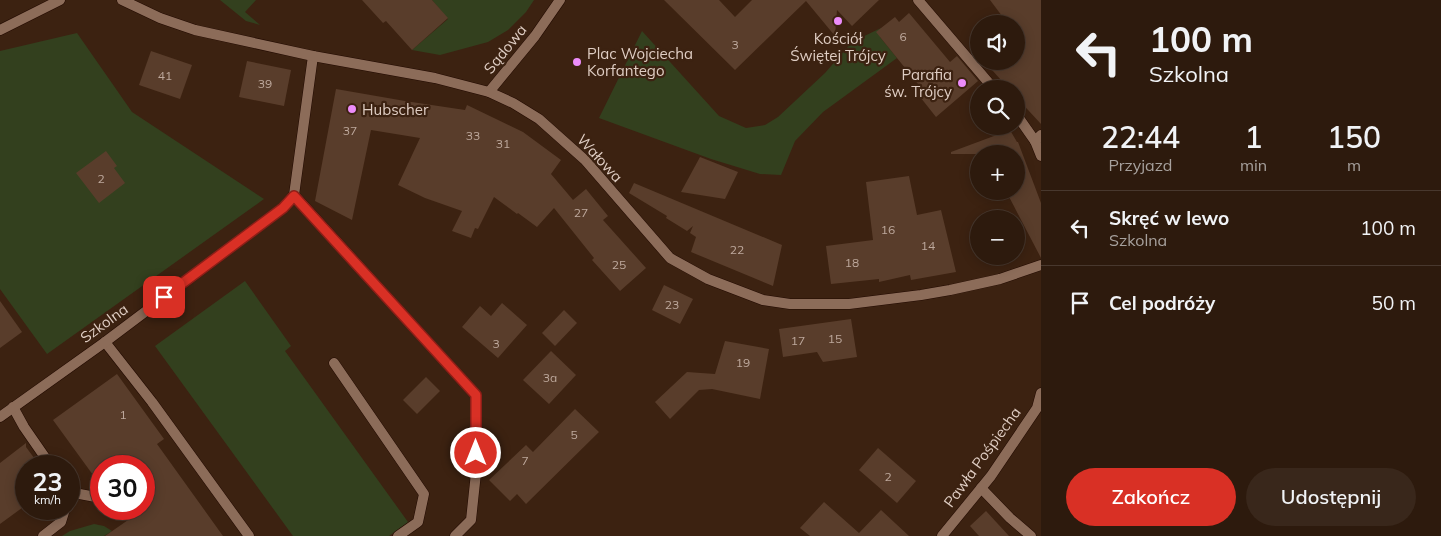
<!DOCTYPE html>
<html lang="pl">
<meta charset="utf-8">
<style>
:root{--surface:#2d1a0d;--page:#39271b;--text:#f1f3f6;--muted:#a7a19d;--line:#48382e;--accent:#d93025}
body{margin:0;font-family:Mulish,sans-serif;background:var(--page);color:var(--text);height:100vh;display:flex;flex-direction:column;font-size:19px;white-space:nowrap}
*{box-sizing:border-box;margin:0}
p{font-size:16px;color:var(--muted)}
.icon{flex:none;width:28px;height:28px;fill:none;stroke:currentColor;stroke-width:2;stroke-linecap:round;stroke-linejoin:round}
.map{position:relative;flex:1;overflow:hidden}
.sheet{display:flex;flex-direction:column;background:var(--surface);width:400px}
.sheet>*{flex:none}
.top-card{background:#2d1a0d;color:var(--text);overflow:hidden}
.buttons{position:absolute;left:970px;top:15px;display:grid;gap:10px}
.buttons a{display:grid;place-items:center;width:55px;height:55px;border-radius:50%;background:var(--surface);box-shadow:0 2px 12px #0003,0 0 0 1px var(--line);font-size:25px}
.speed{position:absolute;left:15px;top:455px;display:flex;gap:10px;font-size:25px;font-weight:700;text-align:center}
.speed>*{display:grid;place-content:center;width:65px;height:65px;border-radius:50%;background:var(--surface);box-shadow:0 2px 12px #0003,0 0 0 1px var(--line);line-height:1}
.speed small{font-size:12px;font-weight:400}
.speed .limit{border:8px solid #d22;background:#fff;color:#111}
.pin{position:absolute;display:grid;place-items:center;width:42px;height:42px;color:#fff;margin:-21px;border-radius:10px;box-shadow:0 2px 8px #0006}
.me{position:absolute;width:55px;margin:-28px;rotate:0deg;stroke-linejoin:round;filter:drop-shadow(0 0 4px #0008)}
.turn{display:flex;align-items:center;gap:18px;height:105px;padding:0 25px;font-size:22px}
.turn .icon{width:65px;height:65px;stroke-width:2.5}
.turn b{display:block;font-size:35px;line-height:42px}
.eta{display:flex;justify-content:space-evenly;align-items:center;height:85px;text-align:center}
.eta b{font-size:30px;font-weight:600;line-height:35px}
.action{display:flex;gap:10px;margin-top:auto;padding:10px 25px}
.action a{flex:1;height:58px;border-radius:30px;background:var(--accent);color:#fff;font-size:20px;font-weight:600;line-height:58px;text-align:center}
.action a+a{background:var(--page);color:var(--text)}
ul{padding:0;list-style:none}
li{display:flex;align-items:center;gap:15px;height:75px;padding:0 25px;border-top:1px solid var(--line)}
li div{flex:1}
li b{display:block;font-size:19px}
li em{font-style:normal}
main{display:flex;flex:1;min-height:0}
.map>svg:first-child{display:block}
</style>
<main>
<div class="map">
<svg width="1041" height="536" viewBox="0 0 1041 536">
<rect width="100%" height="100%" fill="#3c2211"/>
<!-- green -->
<g fill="#33401e">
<polygon points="220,0 256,0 245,12 260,25 246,21"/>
<polygon points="432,0 534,0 526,12 508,30 488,42 440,55 412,50 448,19"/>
<polygon points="881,28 880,37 897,58 823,112 795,141 781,175 760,174 711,159 599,118 642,31 719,116 746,128 765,125 778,117 825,73 852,42"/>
<polygon points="77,33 132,112 264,199 47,354 0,289 0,51"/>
<polygon points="245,281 291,346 285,351 408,522 389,536 293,536 155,346"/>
<polygon points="94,524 104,526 112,531 104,536 62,536 70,531"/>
</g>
<!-- building -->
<g fill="#593d2b">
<polygon points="362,0 432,0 448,18 412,50 386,21 383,23"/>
<polygon points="664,0 719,0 735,17 752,0 879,0 852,26 837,10 835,36 806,1 735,70"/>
<polygon points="990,0 1041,0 1041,124 1016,97 1016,89 1009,89 984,61 1016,61 1016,24 1008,24"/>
<polygon points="909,13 950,62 957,56 978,81 936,117 913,88 918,84 876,32 895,17 899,22"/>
<polygon points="151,51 192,65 180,99 139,85"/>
<polygon points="247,61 291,70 284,106 239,97"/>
<polygon points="336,89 405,101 465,110 467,105 523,132 561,160 551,174 573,200 586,189 608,216 603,220 646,268 620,291 592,260 594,258 554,208 537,227 518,213 517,214 494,197 478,229 475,228 471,238 452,231 462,211 425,198 398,185 420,138 371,130 352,220 315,201"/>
<polygon points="1010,130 1017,142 1018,142 1041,203 1041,258 1006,191 1016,191 1016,154 951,154 951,152"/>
<polygon points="106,151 117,166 114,168 125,183 99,203 76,173"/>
<polygon points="700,157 738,172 725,199 681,192"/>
<polygon points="909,176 917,215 941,210 956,272 911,280 910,275 879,282 879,279 831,284 826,246 873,240 866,182"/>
<polygon points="634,183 782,245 773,286 691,252 696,237 690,233 693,226 687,231 666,218 667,216 629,193"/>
<polygon points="664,285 693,299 680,324 652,310"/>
<polygon points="0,301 22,332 0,348"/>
<polygon points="502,303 527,325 498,358 462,327 480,306 491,316"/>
<polygon points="564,310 577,323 555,346 542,333"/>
<polygon points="851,319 857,357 823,362 817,352 783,357 779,329"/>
<polygon points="725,341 769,349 760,399 712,389 699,390 670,419 655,402 687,372 715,374"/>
<polygon points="551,351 576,375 549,404 523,380"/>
<polygon points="117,374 164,439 157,444 223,536 105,536 144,509 144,466 101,466 101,486 53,420"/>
<polygon points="426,377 440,391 417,414 403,400"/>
<polygon points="575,409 599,432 526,504 517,494 510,501 489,480 526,445 533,452"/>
<polygon points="26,443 26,447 40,466 26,466 26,505 0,524 0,463"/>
<polygon points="878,448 916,481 897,503 859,470"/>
<polygon points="824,502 859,533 881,510 909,536 810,536 800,528"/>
<polygon points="986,511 1009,536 979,536 970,526"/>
</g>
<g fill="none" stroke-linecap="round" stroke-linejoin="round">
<defs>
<g id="service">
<polyline points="105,342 152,402 249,536"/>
<polyline points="334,363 424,494 418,522 398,536"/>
<polyline points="13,407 24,427 51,466"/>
<polyline points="981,488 1010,518 1031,536"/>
<polyline points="69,492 101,498"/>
<polyline points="43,536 61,522 65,509"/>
</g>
<g id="pedestrian">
<polyline points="918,0 994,89"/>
<polyline points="1016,114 1035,141"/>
</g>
<g id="minor">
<polyline points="489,92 535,36 560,0"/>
<polyline points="1041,135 1035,141 1041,156"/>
<polyline points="294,195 476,395 476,473 471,520 455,536"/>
<polyline points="0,417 105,342 283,208 294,195 313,56"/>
<polyline points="942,536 991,476 1037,408 1041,393"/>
</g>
<g id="tertiary">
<polyline points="122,0 160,18 195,30 313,56 435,78 489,92 513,103 539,119 585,160 670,258 708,279 763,300 790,304 849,304 921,295 950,290 1000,279 1041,265"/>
<polyline points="0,30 60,0"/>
</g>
</defs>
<!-- service casing -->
<use href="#service" stroke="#220a00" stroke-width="11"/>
<!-- pedestrian casing -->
<use href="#pedestrian" stroke="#220a00" stroke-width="11"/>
<!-- minor casing -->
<use href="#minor" stroke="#220a00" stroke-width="11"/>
<!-- tertiary casing -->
<use href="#tertiary" stroke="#220a00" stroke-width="11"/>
<!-- service -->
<use href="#service" stroke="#8c6c59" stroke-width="10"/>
<!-- pedestrian -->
<use href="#pedestrian" stroke="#8c6c59" stroke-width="10"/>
<!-- minor -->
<use href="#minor" stroke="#8c6c59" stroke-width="10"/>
<!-- tertiary -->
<use href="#tertiary" stroke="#8c6c59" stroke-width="10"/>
</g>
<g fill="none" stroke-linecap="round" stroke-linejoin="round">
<defs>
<polyline id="route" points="164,297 283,208 294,196 476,395 476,453"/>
</defs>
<!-- route casing -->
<use href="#route" stroke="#8d1f18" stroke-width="12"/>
<!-- route -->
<use href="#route" stroke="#d93025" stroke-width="9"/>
</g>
<!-- markers -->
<g fill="#ec8cfa" stroke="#3c2211" stroke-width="2">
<circle cx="838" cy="21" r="5"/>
<circle cx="577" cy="62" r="5"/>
<circle cx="962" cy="83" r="5"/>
<circle cx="352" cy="109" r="5"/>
</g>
<g text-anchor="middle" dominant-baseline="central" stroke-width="4.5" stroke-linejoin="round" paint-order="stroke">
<!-- number labels -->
<g font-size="12" fill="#bea99d">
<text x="903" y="36">6</text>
<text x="735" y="44">3</text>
<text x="165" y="75">41</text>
<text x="265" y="83">39</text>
<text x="350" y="130">37</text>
<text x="473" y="135">33</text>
<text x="503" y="143">31</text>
<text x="101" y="178">2</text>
<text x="581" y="212">27</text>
<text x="888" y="229">16</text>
<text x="928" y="245">14</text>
<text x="737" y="249">22</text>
<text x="852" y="262">18</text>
<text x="619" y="264">25</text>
<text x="672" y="304">23</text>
<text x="835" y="338">15</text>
<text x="798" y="340">17</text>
<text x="496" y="343">3</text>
<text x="743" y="362">19</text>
<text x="550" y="377">3a</text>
<text x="123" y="414">1</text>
<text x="574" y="434">5</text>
<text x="525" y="460">7</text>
<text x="888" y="476">2</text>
</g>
<!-- poi labels -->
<g font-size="15" fill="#dfcdc3" stroke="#3c2211" text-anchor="start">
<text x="838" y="38" text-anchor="middle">Kościół<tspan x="838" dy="17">Świętej Trójcy</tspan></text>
<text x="587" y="53">Plac Wojciecha<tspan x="587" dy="17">Korfantego</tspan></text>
<text x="952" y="74" text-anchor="end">Parafia<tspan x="952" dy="17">św. Trójcy</tspan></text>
<text x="362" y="109">Hubscher</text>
</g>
<!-- street labels -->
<g font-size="15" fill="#dfcdc3" stroke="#3c2211">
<text transform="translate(505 49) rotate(-51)">Sądowa</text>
<text transform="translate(600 158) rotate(47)">Wałowa</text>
<text transform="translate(104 323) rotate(-36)">Szkolna</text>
<text transform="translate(982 457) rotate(-54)">Pawła Pośpiecha</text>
</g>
</g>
</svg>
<div class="buttons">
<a><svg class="icon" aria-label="sound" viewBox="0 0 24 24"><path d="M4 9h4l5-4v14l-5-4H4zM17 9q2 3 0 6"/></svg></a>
<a><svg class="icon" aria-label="search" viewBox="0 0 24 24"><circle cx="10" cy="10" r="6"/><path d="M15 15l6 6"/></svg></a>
<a>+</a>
<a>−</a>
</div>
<div class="speed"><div>23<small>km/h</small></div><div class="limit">30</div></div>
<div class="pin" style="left:164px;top:297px;background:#d93025"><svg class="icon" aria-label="arrive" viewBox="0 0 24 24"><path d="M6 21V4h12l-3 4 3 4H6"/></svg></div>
<svg class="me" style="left:476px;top:453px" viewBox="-20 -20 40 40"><circle r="17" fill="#d93025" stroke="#fff" stroke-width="3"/><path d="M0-11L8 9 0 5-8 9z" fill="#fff"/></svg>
</div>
<section class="sheet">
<div class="top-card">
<div class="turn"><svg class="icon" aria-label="left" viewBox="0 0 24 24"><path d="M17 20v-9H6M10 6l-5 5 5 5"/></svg><div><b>100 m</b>Szkolna</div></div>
</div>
<div class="eta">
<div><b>22:44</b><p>Przyjazd</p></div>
<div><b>1</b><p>min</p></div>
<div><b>150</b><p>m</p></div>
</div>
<ul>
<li><svg class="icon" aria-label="left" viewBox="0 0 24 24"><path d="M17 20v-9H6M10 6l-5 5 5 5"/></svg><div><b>Skręć w lewo</b><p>Szkolna</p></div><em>100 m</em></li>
<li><svg class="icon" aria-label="arrive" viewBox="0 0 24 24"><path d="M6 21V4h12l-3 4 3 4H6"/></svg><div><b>Cel podróży</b></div><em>50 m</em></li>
</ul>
<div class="action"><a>Zakończ</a><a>Udostępnij</a></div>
</section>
</main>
